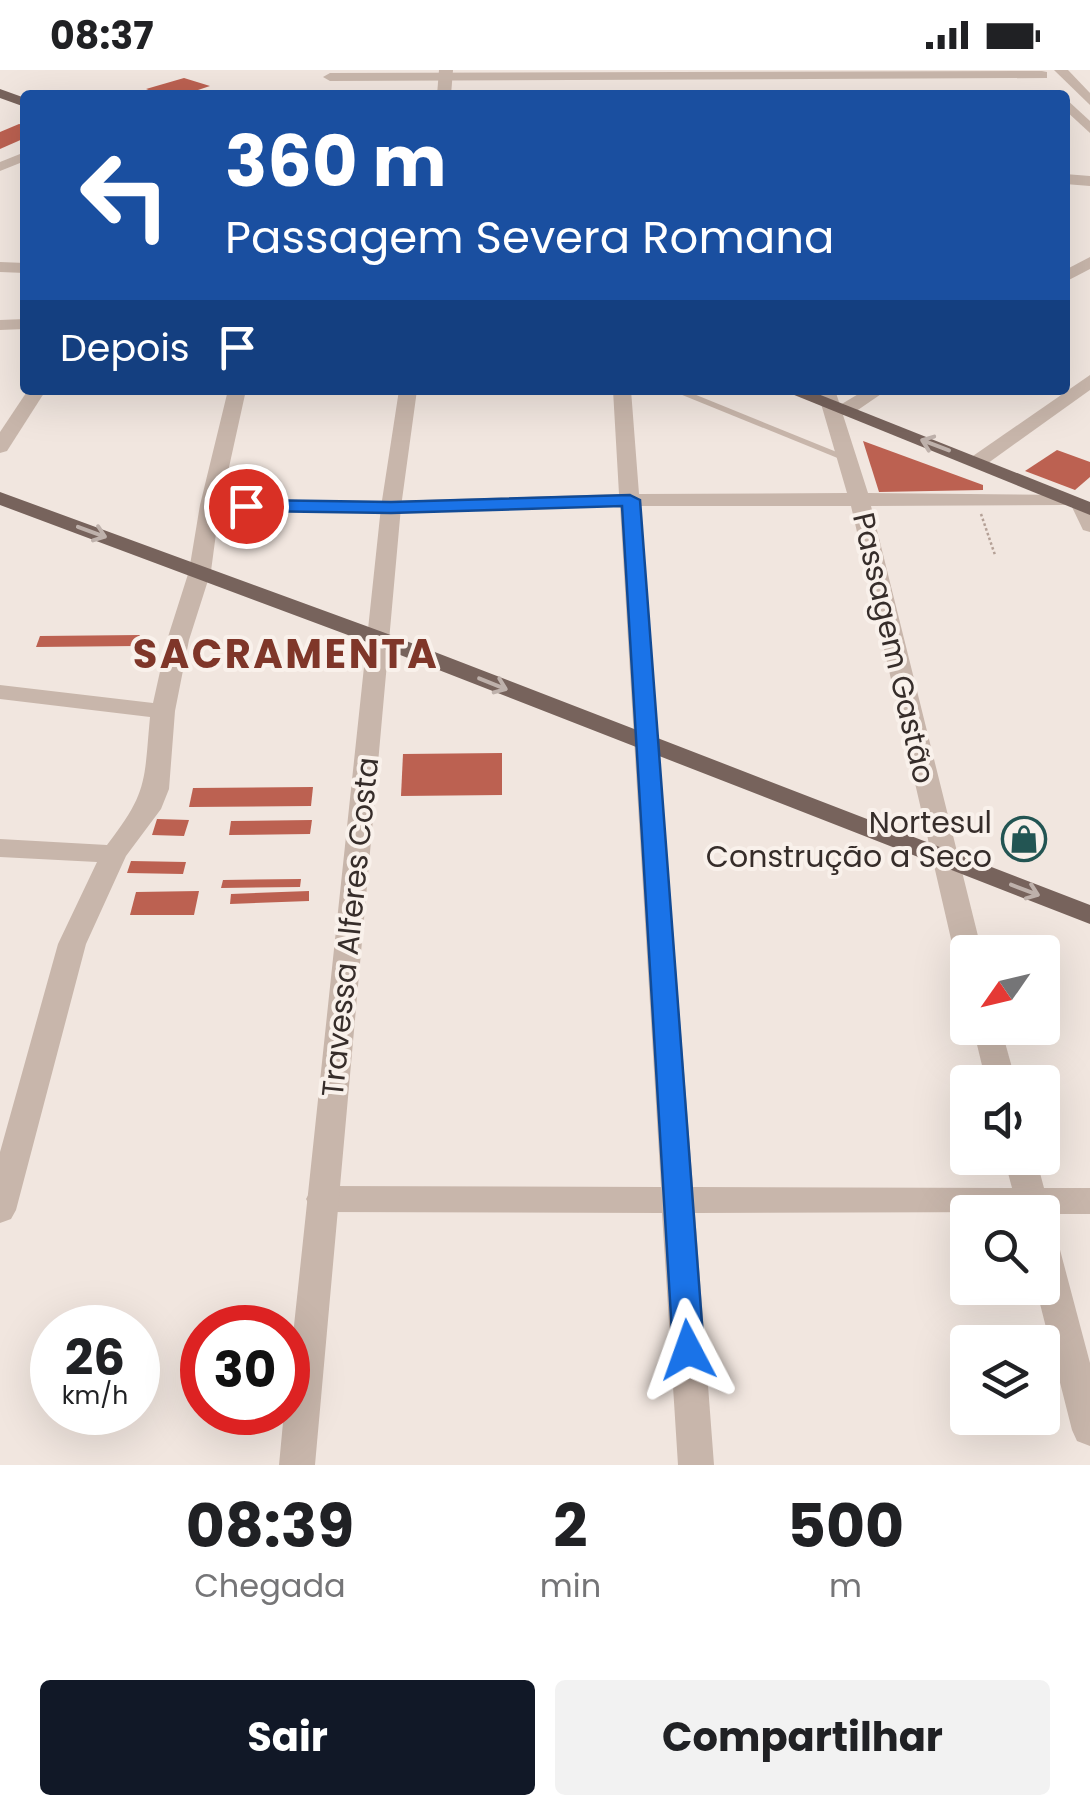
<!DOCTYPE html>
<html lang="pt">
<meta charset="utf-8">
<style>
:root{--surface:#fff;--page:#f2f2f2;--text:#202124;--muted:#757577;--accent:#111827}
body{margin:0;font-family:Poppins,sans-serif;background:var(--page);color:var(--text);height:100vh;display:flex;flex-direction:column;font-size:38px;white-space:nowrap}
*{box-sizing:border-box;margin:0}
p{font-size:32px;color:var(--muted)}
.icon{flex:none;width:55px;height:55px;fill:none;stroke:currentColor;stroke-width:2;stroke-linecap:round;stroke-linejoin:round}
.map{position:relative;height:1395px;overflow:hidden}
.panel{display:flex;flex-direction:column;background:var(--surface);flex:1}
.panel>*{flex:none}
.hud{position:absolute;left:20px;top:20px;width:1050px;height:305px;border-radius:10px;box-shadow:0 10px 40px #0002;background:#1a4fa0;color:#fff;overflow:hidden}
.needle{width:65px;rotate:236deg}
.buttons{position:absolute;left:950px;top:865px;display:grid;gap:20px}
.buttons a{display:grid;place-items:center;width:110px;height:110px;border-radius:10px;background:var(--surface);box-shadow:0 10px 40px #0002;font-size:50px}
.speed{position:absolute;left:30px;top:1235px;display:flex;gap:20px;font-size:50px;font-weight:700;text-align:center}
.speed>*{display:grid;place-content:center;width:130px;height:130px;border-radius:50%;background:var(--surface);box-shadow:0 10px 40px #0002;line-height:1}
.speed small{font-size:25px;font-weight:400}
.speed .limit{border:15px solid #d22;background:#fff;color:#111}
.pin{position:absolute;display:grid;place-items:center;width:85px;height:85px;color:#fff;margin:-42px;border:5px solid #fff;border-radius:50%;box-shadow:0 2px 10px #0007}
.me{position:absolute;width:110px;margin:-55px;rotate:356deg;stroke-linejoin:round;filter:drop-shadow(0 0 8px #0008)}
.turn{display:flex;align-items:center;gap:35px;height:210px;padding:0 40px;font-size:45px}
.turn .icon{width:130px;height:130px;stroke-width:2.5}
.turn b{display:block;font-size:70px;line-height:85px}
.then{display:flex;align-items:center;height:95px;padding:0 40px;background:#0003;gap:20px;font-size:38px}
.eta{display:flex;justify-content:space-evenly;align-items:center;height:170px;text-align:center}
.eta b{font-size:60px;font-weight:700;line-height:70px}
.action{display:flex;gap:20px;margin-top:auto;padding:20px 40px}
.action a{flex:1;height:115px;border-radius:10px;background:var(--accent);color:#fff;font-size:40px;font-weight:700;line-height:115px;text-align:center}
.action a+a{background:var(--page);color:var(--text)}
.status{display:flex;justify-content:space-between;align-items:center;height:70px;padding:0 50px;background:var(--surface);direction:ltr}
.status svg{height:28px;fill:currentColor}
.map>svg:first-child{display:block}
</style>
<div class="status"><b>08:37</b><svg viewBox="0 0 49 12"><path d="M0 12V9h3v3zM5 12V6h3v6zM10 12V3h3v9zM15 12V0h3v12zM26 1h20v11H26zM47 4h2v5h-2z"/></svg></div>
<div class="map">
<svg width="1090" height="1395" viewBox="0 0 1090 1395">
<rect width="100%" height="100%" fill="#f1e6df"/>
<!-- building -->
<g fill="#bc6151">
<polygon points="184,8 210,16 183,25 161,25 146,19"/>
<polygon points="19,54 25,55 25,68 0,79 0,62"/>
<polygon points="863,371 983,415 983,420 879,422"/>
<polygon points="1057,380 1090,392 1090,407 1075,420 1025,401"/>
<polygon points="140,565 137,576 36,577 40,566"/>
<polygon points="502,683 502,725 401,726 403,684"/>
<polygon points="313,717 311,736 189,737 193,718"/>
<polygon points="157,749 189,750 184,766 152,765"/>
<polygon points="312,750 310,764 229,765 231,751"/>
<polygon points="131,791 186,792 183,804 127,803"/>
<polygon points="301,809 300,817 221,818 223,810"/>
<polygon points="199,821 194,845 130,845 136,822"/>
<polygon points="309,821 309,831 230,834 231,824"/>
</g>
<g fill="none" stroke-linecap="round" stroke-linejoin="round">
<!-- path -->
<polyline stroke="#b4a096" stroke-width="2.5" stroke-dasharray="2.5 2.5" stroke-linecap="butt" points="981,444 995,485"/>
<!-- service -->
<polygon fill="#c8b6ab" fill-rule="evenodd" points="670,320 684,320 849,387 848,389 840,389"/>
<!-- minor -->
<g fill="#c8b6ab" fill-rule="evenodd">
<polygon points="1054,0 1068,0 1090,23 1090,35"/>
<polygon points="1042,1 1047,2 1047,8 330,11 323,7 330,3"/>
<polygon points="1065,28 1090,51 1090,63 1065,40"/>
<polygon points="25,82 25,91 0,101 0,92"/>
<polygon points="1065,104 1090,106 1090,116 1065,114"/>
<polygon points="1090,187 1090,199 1065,212 1065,200"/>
<polygon points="0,192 25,193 25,203 0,202"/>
<polygon points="25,249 25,259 0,260 0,250"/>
<polygon points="1090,305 1090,320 984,396 970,396 970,388"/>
<polygon points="28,320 46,320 7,381 0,383 0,362"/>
<path d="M228 320H246L222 429 391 431 619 424 613 320H631L639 424 847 423 817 320H835L840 335 865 320H887L852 344 843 345 868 423 1071 425V433L1064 435 871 436 982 882H968V892L958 889 954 882 851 436H640L693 1117 1012 1118 1004 1088H1036L1044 1118H1090V1144H1049L1042 1152V1142L695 1143 714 1395H678L662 1143 322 1142 311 1138 306 1129 311 1120 322 1116 661 1117 620 436 391 443 219 441 211 501 189 570 175 641 169 719 161 739 126 786 86 874 16 1140 11 1149 0 1153V1082L58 874 97 792 0 787V769L107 775C148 722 144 712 150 647L0 629V615L153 633 167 570 189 501 200 435Z"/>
<polygon points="1081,429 1090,433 1090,462 1083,460 1071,435"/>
<polygon points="973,958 1001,958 1016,1012 986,1012"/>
<polygon points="1042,1163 1054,1166 1059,1176 1090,1293 1090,1376 1077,1371 1072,1360 1036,1218 1042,1218"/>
</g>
<!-- tertiary -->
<g fill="#c8b6ab" fill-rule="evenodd">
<polygon points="439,0 453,0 451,25 437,25"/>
<polygon points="399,320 417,320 401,437 315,1395 279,1395 284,1342 288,1342 288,1312 381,437"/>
</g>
<!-- primary -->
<g fill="#77635c" fill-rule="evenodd">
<polygon points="0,19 25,28 25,37 0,28"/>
<polygon points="782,320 808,320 1090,432 1090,445"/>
<polygon points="0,422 388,564 1090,835 1090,854 372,574 0,435"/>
</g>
</g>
<!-- one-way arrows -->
<defs><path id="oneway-shaft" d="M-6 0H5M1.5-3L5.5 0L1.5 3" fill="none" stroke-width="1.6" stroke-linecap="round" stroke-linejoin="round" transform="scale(2.5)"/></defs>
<g stroke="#beb1ab">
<use href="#oneway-shaft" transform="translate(935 375) rotate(-159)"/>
<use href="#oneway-shaft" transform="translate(92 462) rotate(20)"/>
<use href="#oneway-shaft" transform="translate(493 614) rotate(22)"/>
<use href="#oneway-shaft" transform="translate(1025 820) rotate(21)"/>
</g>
<!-- route -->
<polygon fill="#1a73e8" stroke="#114b97" stroke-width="2.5" points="630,425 640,430 704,1280 700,1290 688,1294 677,1290 673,1280 622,436 391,443 246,441 236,436 246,430 391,432"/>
<!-- icons -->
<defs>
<symbol id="shop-ring" viewBox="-11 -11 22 22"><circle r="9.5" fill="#f9f1eb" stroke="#235553" stroke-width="1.5"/><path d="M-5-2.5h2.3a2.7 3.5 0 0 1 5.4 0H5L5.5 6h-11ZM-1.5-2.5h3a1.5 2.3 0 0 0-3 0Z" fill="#235553"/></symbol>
</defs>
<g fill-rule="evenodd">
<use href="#shop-ring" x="999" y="744" width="50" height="50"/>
</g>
<g text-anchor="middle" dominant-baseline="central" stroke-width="8" stroke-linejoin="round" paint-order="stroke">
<!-- street labels -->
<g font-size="30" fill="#362d2a" stroke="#f9f1eb">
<text transform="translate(894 578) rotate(77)">Passagem Gastão</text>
<text transform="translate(350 857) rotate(-84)">Travessa Alferes Costa</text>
</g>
<!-- poi labels -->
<g font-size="30" fill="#362d2a" stroke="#f9f1eb" text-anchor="end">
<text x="992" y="752">Nortesul<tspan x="992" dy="34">Construção a Seco</tspan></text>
</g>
<!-- district labels -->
<g font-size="40" font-weight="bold" letter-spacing="2.5" fill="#7f3629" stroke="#f9f1eb">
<text x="286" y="584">SACRAMENTA</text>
</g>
</g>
</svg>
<div class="buttons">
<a><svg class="needle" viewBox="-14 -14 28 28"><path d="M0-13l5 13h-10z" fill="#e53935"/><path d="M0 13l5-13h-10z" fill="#757577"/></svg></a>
<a><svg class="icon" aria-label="sound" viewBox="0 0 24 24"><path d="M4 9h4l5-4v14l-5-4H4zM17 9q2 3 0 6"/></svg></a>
<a><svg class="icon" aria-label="search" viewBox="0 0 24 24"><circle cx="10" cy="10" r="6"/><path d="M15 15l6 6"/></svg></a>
<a><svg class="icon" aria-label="layers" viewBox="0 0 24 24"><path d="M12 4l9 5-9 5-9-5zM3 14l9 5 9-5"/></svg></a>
</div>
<div class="speed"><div>26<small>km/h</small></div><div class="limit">30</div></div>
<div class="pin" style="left:246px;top:436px;background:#d93025"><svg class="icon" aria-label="arrive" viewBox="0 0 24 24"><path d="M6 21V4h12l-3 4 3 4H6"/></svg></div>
<svg class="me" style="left:688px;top:1280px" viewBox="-20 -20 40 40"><path d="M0-17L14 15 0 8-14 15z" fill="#1a73e8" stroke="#fff" stroke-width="4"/></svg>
<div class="hud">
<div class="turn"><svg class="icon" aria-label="left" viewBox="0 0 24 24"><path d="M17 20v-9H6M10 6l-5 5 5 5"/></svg><div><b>360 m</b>Passagem Severa Romana</div></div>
<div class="then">Depois<svg class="icon" aria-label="arrive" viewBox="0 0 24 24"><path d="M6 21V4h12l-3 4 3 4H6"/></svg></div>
</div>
</div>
<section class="panel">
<div class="eta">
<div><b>08:39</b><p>Chegada</p></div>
<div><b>2</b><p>min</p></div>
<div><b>500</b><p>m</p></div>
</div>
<div class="action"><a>Sair</a><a>Compartilhar</a></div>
</section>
